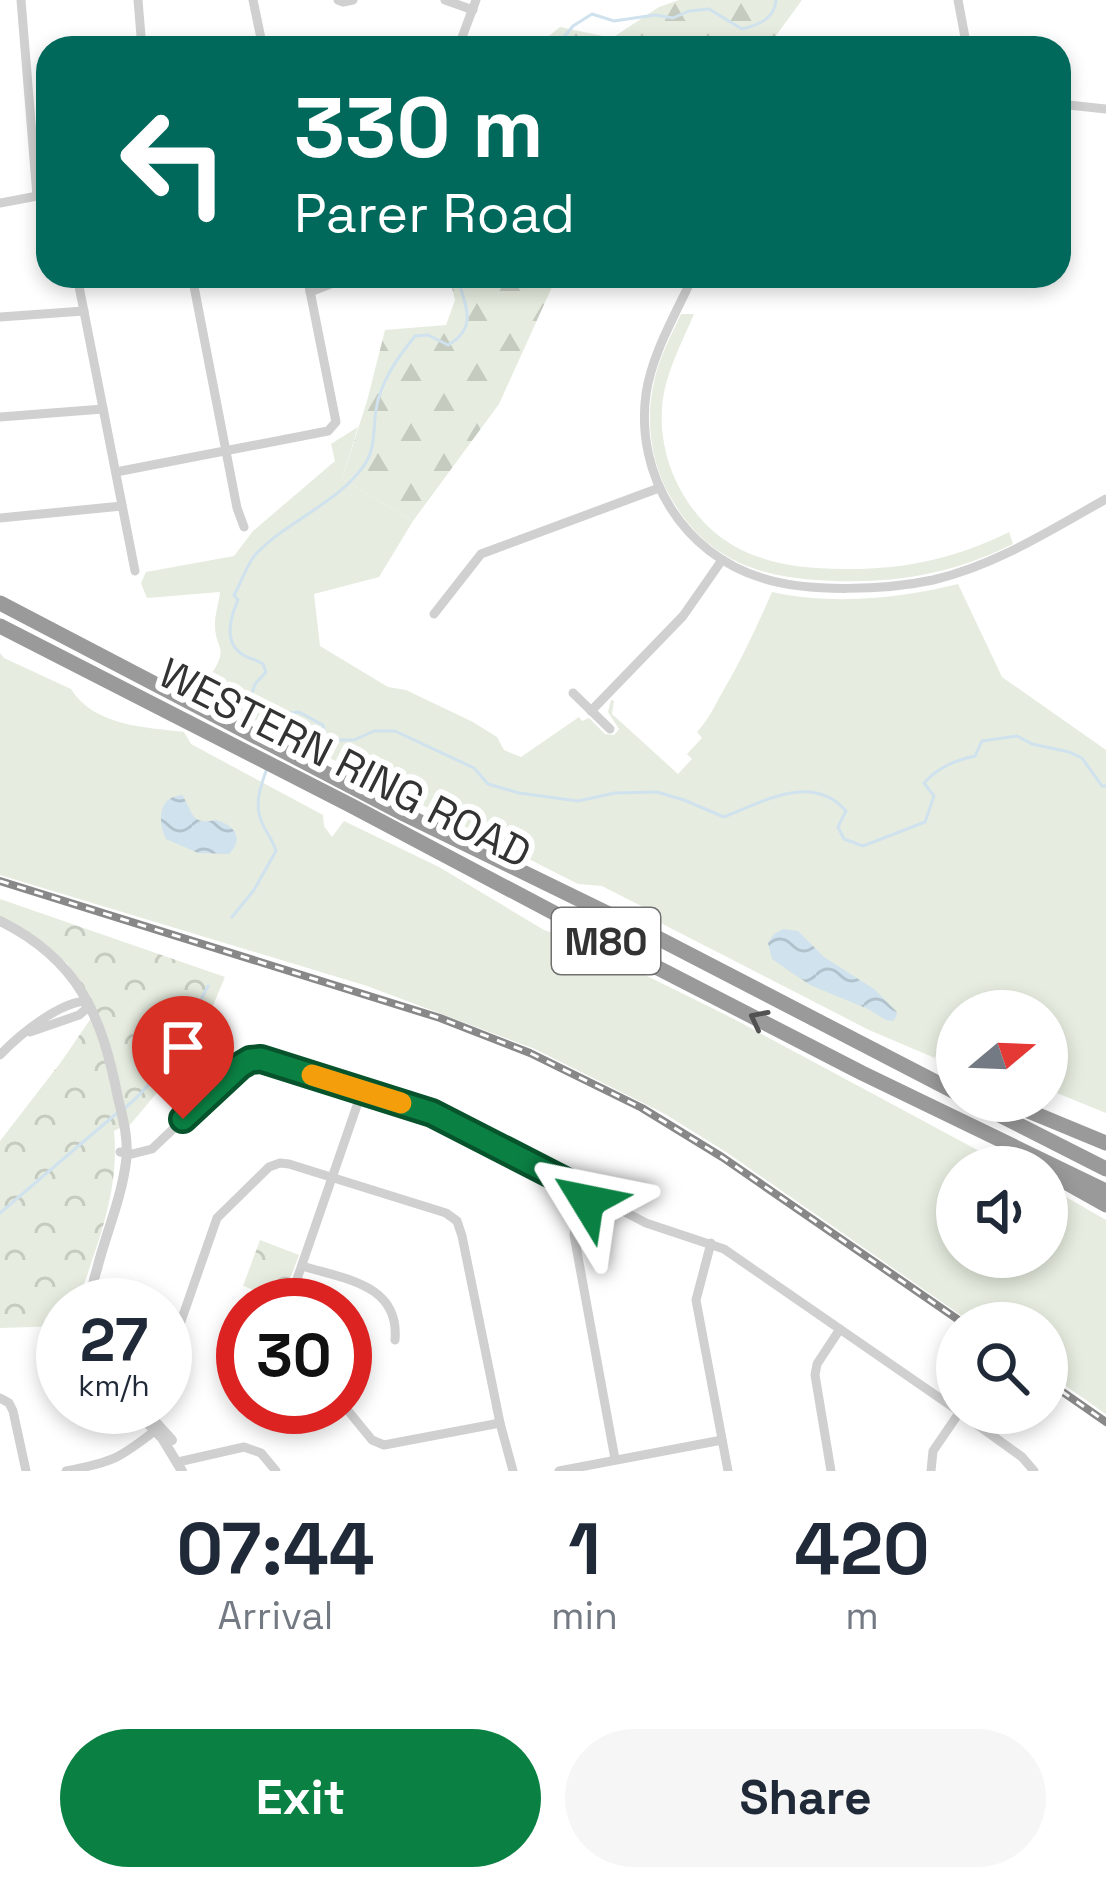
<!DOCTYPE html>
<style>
:root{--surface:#fff;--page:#f6f6f7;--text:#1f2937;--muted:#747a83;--accent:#0b8043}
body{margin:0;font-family:"Space Grotesk",sans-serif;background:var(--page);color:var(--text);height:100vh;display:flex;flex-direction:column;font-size:45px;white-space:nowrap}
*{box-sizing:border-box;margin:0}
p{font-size:39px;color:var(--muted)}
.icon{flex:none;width:66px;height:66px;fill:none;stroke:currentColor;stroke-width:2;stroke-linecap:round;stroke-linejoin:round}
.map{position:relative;height:1471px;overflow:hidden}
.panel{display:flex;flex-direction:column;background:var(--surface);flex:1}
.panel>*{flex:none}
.top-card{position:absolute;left:36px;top:36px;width:1035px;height:252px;border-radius:36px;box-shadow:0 6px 18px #0003;background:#00695c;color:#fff;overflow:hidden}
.needle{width:78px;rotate:71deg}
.buttons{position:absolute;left:936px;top:990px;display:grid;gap:24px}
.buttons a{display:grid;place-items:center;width:132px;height:132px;border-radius:50%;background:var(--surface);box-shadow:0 6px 18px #0003;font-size:60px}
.speed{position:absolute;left:36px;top:1278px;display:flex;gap:24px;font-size:60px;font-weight:700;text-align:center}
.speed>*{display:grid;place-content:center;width:156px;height:156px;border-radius:50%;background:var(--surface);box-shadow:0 6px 18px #0003;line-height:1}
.speed small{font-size:30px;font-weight:400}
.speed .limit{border:18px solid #d22;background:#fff;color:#111}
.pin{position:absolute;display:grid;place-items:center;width:102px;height:102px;color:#fff;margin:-123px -51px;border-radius:50% 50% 50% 0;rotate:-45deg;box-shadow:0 0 12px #0007}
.pin .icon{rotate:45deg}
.me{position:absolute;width:132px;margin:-66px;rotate:305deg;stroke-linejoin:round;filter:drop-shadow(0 0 9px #0008)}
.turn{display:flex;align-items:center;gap:42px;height:252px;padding:0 60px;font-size:54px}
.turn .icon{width:156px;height:156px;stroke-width:2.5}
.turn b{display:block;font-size:84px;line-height:102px}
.eta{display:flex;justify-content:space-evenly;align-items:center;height:204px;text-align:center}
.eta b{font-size:72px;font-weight:600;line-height:84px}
.button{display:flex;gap:24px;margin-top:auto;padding:24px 60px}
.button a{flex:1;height:138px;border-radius:72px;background:var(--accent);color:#fff;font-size:48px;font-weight:600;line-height:138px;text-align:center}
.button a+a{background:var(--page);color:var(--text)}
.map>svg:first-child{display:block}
</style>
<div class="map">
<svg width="1106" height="1471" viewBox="0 0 1106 1471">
<defs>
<pattern id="forest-firs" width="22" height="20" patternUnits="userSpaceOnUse" patternTransform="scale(3)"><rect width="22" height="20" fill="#e6ecdf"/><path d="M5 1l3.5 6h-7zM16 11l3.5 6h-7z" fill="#c6cbc0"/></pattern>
<pattern id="park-crowns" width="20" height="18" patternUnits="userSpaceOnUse" patternTransform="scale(3)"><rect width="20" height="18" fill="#e6ecdf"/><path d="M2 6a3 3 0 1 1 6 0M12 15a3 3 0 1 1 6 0" fill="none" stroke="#c6cbc0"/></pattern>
<pattern id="water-waves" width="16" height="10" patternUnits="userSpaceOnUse" patternTransform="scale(3)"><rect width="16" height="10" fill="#cfe2ee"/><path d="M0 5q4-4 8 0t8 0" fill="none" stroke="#b2c2cd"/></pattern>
</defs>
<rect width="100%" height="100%" fill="#fff"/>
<!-- green -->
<g fill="#e6ecdf">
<path d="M681 314H694C681 345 664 375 662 409 660 436 667 465 680 489 716 554 772 568 842 569 902 570 955 559 1009 532L1013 544C955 573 899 583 835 581 764 579 708 563 671 498 651 464 645 421 654 382 659 358 671 336 681 314Z"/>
<path d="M358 427 342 479 413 521 379 577 314 594 320 646 388 687 406 690 473 722 497 737 504 750 521 757 579 717 582 721 589 718 605 734 614 735 619 729 608 712 611 700 614 701 612 714 678 774 692 759 687 754 702 738 697 732C709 719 714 707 723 691 742 659 757 626 772 592 832 605 899 599 958 584L1002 677 1106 750V1113L1047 1089V1011H957V1052L940 1046 935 1058 869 1030 645 915 647 909 602 886 578 884 231 708 211 675C230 645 215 651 215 624 215 613 219 603 220 592L147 598 141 583 146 572 234 556 253 531 335 461 331 444Z"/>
<path d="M0 653 4 658 71 689C94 726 144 727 184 732L191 744 323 815 324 826 332 837 344 821 439 867 544 930 574 940 728 1016 1009 1167H957V1257H1047V1186L1106 1220V1414L1047 1373V1323H972L726 1152 665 1114 535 1049 367 986 0 875Z"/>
</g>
<!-- forest -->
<g fill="url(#forest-firs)">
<polygon points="679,0 802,0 767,48 534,48 560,27 612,38 659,7"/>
<polygon points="449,276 557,276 499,404 413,521 342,479 367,401 385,330 446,325 455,300"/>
</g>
<!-- park -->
<g fill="url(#park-crowns)">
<path d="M0 899 225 977 196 1046 129 1126 125 1125 114 1131C120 1193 96 1247 77 1305H63V1326L0 1328V1141L61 1062 96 1011 67 963 22 928 0 919Z"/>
<polygon points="260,1240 299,1255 282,1300 243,1286"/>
</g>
<!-- water -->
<g fill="url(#water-waves)">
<path d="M182 795C193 811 190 826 216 820 234 825 245 838 229 854L198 853 166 839C158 822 157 797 182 795Z"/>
<polygon points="783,929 798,931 824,957 874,989 897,1012 896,1017 893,1021 886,1020 868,1009 810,985 772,959 768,943 774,934"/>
</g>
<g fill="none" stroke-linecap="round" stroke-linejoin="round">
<!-- stream -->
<g stroke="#cfe2ee" stroke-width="3">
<path d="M555 48 573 26 592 14 614 21 655 15 673 18 689 11 709 9 742 29C758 25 775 19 776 0"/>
<path d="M325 734 339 740H354L374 731H395L474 768 488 784 519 793 578 801 615 793 657 792 684 800 724 817C763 802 812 772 846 811L838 827 844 839 863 846 925 822 934 796 924 783C938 767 955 760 975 756L982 741 1017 736 1032 744 1069 752 1082 758 1102 786H1106"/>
<path d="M294 747 325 734 323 725 299 712 273 715 265 713 255 702 252 693 255 684 266 672 263 664C257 660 251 659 245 656 222 644 230 618 238 600L234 595C242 582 246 565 256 554 288 520 339 503 365 464 376 447 373 428 376 410 380 382 398 357 415 336L428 335 448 345C480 327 464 303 457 276"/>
<path d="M232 917 254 890 276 851C273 840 267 834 262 823 254 805 260 788 266 771"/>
<path d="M125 1108C163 1077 186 1028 208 986"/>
<polyline points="0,1213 117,1113"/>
</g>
<!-- minor -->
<g stroke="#d0d0d0" stroke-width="9">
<polyline points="21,0 37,196"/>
<polyline points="138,0 142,48"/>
<polyline points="253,0 263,48"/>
<polyline points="338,0 343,2 353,0"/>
<polyline points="445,0 473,10"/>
<polyline points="958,0 967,48"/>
<polyline points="458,48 476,0"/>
<polyline points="1059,104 1106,109"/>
<polyline points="0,203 48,194"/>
<polyline points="77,276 135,571"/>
<polyline points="192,276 237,508 244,527"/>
<path d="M693 276C676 314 652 353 646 394 635 475 683 554 762 578 808 593 886 590 933 580 996 565 1051 530 1106 499"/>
<polyline points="310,292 351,276"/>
<polyline points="0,317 84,311"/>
<polyline points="0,417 103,409"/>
<polyline points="116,472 328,431 336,422 307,276"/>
<polyline points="0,518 122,506"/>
<polyline points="434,614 481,554 659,488"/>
<polyline points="573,693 610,729"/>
<polyline points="591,711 683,616 722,560"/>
<polyline points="30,1032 79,1015 85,1010 88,1003"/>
<path d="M0 1055C19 1035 60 1001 88 1001"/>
<polyline points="120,1152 132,1154 152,1149 243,1063 257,1059 271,1062 441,1116 646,1223 724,1249 957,1410"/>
<polyline points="590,1194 576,1223 574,1235 615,1459"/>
<polyline points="711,1243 696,1300 728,1471"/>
<path d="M302 1266C344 1279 400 1284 395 1340"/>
<polyline points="288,1305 362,1091"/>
<polyline points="165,1367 217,1218 269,1167 280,1163 289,1164 446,1213 457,1221 462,1236 500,1423 513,1471"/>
<polyline points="0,1398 9,1403 13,1411 26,1471"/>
<polyline points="345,1407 372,1440 384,1445 500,1423"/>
<polyline points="961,1413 1022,1457 1034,1471"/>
<polyline points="178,1462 244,1447 261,1453 276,1471"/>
<path d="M66 1471C113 1462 119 1459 157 1429"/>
<polyline points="559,1471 722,1440"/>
<polyline points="831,1471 815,1375 817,1364 840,1329"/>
<polyline points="931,1471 933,1451 959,1413"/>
</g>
<!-- tertiary -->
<g stroke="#d0d0d0" stroke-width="10">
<path d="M0 921C79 960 102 1016 118 1098 123 1118 129 1141 126 1162 121 1200 106 1233 97 1269 93 1281 92 1293 88 1305"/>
<polyline points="132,1407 162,1438 182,1471"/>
<polyline points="142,1407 172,1440"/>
</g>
<!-- motorway -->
<g stroke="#9a9a9a" stroke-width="15">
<polyline points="0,603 404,814 648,933 957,1093"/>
<polyline points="0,626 352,806 658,968 862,1073 1106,1191"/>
<polyline points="972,1101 1106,1169"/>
<polyline points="1004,1101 1106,1143"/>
<polyline points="1056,1177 1106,1205"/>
</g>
<defs>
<g id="rail">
<polyline points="0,881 440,1018 530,1053 642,1108 722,1157 963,1323"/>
<polyline points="1047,1381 1106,1422"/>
</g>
</defs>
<!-- rail casing -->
<use href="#rail" stroke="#888" stroke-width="8"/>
<!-- rail -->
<use href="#rail" stroke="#fff" stroke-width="3" stroke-dasharray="9" stroke-linecap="butt"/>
</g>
<!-- one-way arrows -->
<defs><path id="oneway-chevron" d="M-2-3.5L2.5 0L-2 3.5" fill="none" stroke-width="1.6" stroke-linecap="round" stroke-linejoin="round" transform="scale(3)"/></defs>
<use stroke="#525252" href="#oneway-chevron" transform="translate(758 1019) rotate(-153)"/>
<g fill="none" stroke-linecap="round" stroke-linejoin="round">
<defs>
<polyline id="route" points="183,1119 240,1066 250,1060 261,1059 432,1113 590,1194 587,1201"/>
</defs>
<!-- route casing -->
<use href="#route" stroke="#07532c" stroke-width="30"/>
<!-- route -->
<use href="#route" stroke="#0b8043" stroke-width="21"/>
<!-- slow -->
<polyline stroke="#f59e0b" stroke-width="21" points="312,1075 401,1103"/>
</g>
<g text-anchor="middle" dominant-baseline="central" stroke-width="12" stroke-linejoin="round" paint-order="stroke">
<!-- shield labels -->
<rect fill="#fff" stroke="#707070" stroke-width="3" x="552" y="908" width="108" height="66" rx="9"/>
<g font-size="39" font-weight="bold" fill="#333">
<text x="606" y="941">M80</text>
</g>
<!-- street labels -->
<g font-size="42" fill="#333" stroke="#fff">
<text transform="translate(345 763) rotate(27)">WESTERN RING ROAD</text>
</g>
</g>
</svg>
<div class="buttons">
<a><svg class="needle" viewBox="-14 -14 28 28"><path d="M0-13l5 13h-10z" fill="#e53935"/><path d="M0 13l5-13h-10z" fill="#747a83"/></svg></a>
<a><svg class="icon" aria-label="sound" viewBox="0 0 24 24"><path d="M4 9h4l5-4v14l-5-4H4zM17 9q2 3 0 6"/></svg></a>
<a><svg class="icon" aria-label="search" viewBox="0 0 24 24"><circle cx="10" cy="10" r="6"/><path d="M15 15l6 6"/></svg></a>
</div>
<div class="speed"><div>27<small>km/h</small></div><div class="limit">30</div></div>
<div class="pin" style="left:183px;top:1119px;background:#d93025"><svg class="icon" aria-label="arrive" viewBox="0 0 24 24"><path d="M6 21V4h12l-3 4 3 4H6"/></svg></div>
<svg class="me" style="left:587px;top:1201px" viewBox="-20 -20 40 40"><path d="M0-17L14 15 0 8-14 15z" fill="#0b8043" stroke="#fff" stroke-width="4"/></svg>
<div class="top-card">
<div class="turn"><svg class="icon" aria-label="left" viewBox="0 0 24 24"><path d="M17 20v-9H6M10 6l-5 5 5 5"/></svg><div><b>330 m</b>Parer Road</div></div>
</div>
</div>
<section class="panel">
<div class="eta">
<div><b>07:44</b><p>Arrival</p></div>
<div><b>1</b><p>min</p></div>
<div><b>420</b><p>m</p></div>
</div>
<div class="button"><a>Exit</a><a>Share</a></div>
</section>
